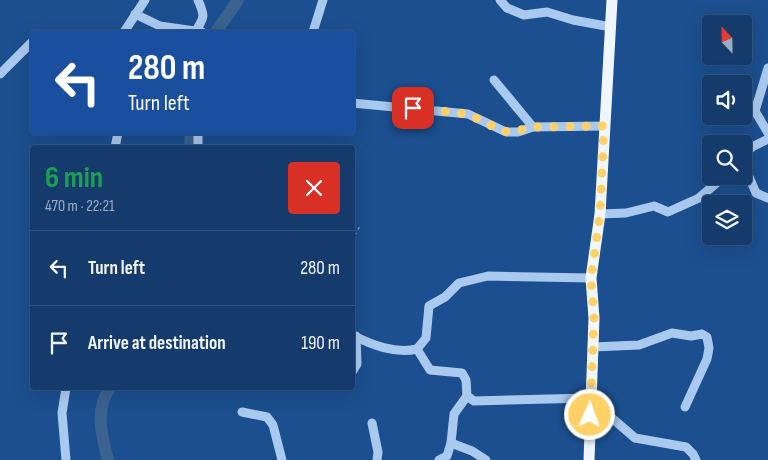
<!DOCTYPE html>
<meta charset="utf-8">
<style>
:root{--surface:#143b6b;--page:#214673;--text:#f1f3f6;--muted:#9dadc1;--line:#33557e}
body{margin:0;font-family:"Sofia Sans Condensed",sans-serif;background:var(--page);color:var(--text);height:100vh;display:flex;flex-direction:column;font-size:19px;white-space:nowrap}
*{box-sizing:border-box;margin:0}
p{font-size:16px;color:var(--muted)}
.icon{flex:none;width:28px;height:28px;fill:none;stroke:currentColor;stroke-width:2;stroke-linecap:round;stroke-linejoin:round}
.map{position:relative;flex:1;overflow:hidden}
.panel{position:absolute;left:30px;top:145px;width:325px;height:245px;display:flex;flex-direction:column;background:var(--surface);border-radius:5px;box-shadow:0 5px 20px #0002,0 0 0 1px var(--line)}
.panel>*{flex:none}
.guide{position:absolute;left:30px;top:30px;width:325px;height:105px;border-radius:5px;box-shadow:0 5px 20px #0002,0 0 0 1px var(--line);background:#1a4fa0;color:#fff;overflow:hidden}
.needle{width:32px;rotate:338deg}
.fabs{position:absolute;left:702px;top:15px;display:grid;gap:10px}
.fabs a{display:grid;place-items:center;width:50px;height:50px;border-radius:5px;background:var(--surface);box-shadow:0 5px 20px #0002,0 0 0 1px var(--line);font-size:25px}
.pin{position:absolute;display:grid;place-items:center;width:42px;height:42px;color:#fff;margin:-21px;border-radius:10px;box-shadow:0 2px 8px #0006}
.me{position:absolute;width:55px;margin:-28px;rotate:2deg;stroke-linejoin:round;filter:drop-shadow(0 0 4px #0008)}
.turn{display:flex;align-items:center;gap:18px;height:105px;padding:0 15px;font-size:22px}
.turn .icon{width:65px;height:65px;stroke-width:2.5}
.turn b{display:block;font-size:35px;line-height:42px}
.round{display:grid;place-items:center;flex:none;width:52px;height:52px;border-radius:5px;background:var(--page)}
.head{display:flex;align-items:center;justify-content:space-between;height:85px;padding:0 15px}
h1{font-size:30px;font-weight:700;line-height:38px;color:#1e9e55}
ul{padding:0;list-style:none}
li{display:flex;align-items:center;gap:15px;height:75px;padding:0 15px;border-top:1px solid var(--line)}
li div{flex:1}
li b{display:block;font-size:19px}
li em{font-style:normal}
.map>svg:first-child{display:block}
</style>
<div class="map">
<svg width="768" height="460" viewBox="0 0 768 460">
<rect width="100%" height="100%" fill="#1b4f8f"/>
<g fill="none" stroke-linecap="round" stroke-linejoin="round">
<!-- river -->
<g stroke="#3c6290" stroke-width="12">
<polyline points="216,32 238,0"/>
<polyline points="190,148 191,132"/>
<path d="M108 460C102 436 94 410 110 388"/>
</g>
<!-- path -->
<polyline stroke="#a9c9ee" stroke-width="1" stroke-dasharray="2.5 4" stroke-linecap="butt" points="352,241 360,226"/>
<!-- minor -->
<g stroke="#a9c9ee" stroke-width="9">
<polyline points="500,0 507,8 524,15 547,12 573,20 611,27"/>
<polyline points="135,14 160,26 202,32"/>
<polyline points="124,32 145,0"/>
<path d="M195 32C205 17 205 16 198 0"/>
<polyline points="313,32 323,0"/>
<polyline points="768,68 755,111 768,133"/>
<polyline points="0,74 32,42"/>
<polyline points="494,80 533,127"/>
<polyline points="352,103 468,114 506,132 518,132 533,127 604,126"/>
<polyline points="115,148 118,132"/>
<polyline points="198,148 198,132"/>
<polyline points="747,172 756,193 768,198"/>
<polyline points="744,173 747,172 745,154 752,147 768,139"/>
<polyline points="600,214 626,213 654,206 668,212 699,198 720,180 729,176"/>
<path d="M352 335C372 345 395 354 417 349"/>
<polyline points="593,347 639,345 672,333 691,336 702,334 707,337 709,348 707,359 685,407"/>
<polyline points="352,372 357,364 356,336"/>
<polyline points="66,388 62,413 66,460"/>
<polyline points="590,398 474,401 467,396 466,380 462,373 430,370 417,349 426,338 429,306 445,297 459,283 488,276 591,278"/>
<polyline points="242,412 267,417 273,425 282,460"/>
<polyline points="590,415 613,419 635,438 686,447 693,454 696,460"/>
<polyline points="372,423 378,452 377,460"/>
<polyline points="451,443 472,451 486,460"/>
<polyline points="439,460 447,456 451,443 454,414 467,396"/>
</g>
<!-- major -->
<polyline stroke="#f0f6ff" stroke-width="11" points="589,460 594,318 591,278 600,214 612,0"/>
</g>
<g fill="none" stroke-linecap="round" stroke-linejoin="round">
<!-- route -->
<polyline stroke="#ffd166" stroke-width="9" stroke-dasharray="0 16.2" points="413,108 468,114 502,131 512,132 533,127 604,126 600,214 591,278 594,318 590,415"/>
</g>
</svg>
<div class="fabs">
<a><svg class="needle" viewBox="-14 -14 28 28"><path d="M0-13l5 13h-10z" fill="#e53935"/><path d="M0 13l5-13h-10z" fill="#9dadc1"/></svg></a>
<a><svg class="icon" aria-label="sound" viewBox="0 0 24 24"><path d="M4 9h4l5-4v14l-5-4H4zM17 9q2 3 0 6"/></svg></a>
<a><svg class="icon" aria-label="search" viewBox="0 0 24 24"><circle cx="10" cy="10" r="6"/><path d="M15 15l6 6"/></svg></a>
<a><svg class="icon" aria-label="layers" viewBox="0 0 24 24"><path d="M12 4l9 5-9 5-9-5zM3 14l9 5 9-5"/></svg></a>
</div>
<div class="pin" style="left:413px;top:108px;background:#d93025"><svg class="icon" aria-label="arrive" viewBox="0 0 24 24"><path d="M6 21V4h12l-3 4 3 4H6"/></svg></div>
<svg class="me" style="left:590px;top:415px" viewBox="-20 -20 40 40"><circle r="17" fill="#ffd166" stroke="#fff" stroke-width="3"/><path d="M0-11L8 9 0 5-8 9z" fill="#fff"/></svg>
<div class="guide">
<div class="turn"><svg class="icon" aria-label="left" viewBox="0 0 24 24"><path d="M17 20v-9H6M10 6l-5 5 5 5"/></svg><div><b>280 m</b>Turn left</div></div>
</div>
<section class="panel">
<div class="head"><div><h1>6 min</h1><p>470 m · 22:21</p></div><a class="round" style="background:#d93025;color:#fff"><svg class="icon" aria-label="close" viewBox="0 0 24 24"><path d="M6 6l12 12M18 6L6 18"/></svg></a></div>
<ul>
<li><svg class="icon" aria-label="left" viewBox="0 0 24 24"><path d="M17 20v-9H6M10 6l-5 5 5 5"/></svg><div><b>Turn left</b></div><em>280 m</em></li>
<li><svg class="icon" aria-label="arrive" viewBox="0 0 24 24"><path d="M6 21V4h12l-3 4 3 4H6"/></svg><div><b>Arrive at destination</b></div><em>190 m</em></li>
</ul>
</section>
</div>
